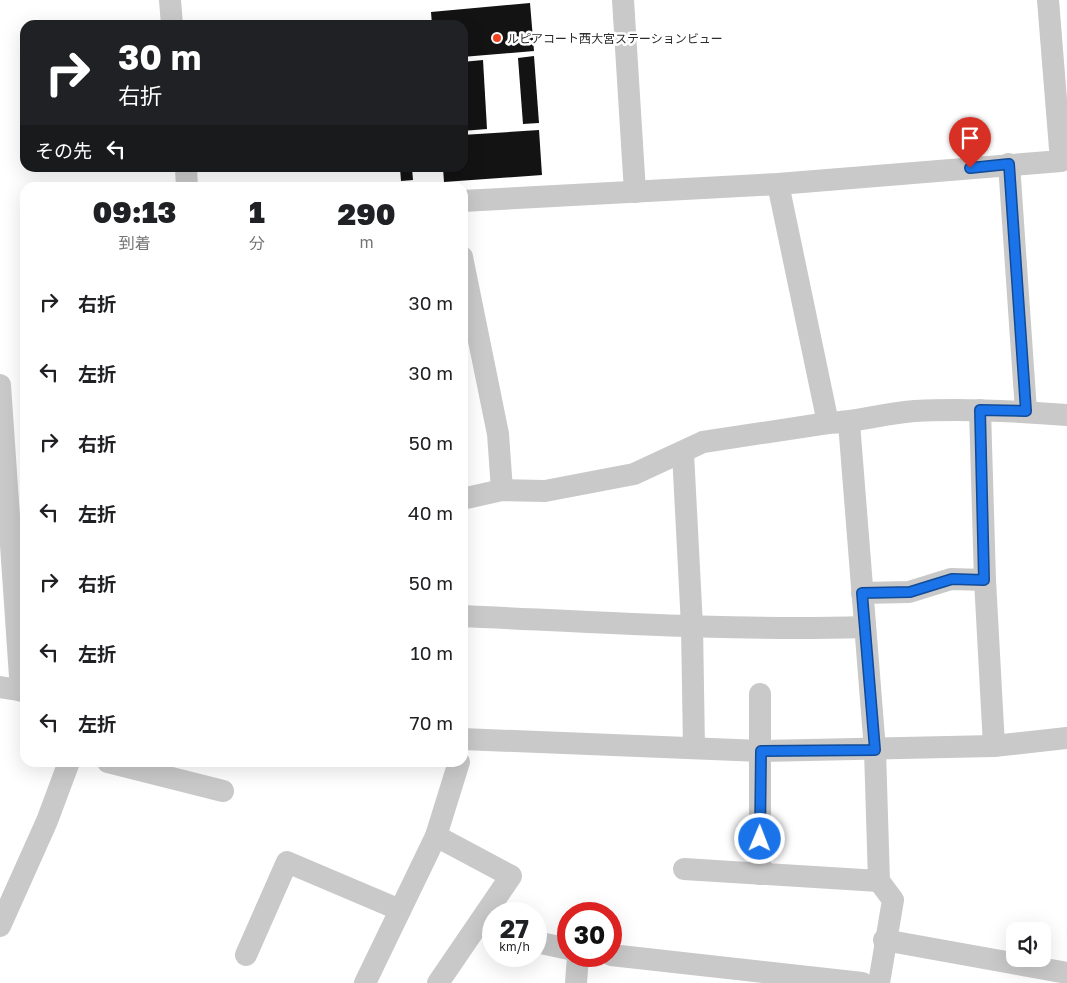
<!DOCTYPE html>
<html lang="ja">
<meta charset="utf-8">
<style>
:root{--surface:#fff;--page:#f6f6f6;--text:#202124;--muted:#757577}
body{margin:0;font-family:"Golos Text","Noto Sans JP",sans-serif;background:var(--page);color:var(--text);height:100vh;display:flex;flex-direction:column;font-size:19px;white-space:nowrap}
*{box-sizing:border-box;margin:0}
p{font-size:16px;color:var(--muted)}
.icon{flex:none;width:28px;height:28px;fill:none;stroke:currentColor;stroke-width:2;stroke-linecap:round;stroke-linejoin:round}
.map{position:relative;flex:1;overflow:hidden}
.sheet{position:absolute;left:20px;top:182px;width:448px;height:585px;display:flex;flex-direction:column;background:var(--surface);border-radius:15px;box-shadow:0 5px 20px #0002}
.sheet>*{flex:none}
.guide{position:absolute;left:20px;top:20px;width:448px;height:152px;border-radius:15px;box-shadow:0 5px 20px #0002;background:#202124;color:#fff;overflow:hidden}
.buttons{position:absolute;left:1006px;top:922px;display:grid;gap:10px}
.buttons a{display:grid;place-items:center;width:45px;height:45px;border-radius:10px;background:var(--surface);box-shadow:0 5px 20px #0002;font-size:25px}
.speed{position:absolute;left:482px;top:902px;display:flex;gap:10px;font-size:25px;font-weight:700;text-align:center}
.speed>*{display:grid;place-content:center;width:65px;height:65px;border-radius:50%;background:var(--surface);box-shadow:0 5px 20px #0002;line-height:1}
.speed small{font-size:12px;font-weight:400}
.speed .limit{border:8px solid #d22;background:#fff;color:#111}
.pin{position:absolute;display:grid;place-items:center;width:42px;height:42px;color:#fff;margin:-51px -21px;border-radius:50% 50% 50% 0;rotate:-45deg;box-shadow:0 0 5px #0007}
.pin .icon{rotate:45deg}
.me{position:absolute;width:55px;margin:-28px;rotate:1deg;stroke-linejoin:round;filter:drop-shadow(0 0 4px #0008)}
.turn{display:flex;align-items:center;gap:18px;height:105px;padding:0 15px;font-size:22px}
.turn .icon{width:65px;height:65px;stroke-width:2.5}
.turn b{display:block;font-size:35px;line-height:42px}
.then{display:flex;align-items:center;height:48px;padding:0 15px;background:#0003;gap:10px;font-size:19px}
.eta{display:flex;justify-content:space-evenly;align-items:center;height:85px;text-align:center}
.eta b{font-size:30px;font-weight:800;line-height:35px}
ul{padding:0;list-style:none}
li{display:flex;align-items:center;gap:15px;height:70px;padding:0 15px}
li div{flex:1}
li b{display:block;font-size:19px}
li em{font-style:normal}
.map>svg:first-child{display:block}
</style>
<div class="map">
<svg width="1067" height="983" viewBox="0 0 1067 983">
<rect width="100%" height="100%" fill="#fff"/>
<!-- building -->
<g fill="#131313">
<polygon points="530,3 534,51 462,57 462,25 432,25 431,12"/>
<polygon points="534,56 539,123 523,124 518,58"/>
<polygon points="483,60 487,129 462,131 462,62"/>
<polygon points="539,130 542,175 444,182 443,168 462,168 462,135"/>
<polygon points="365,168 385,168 386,169 366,170"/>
<polygon points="400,168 412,168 413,180 401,181"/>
</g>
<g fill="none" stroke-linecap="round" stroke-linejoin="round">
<!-- street -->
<g stroke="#c9c9c9" stroke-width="22">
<polyline points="170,0 172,25"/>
<polyline points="623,0 635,192"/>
<polyline points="1009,164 1026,411"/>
<polyline points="186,168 187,188"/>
<polyline points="778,184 828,423"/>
<polyline points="462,201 778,184 1061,161 1048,0"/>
<polyline points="462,257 498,434 502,490"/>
<polyline points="0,385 21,691"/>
<polyline points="980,410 985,580 994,746"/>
<polyline points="849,423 875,750 879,881 893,900 879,983"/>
<polyline points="683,453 692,626 694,748"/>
<path d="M462 499 502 490 545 491 634 474 703 442 828 423C858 422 885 413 915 411 965 408 1016 411 1067 415"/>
<polyline points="862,593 909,592 951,579 985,580"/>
<path d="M462 616C596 622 730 631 864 627"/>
<polyline points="0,687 25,691"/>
<polyline points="760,694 760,874"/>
<polyline points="462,739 761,751 994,746 1067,738"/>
<polyline points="108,762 223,791"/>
<polyline points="436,836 511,876 438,983"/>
<polyline points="684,869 879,881"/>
<polyline points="0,926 47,821 69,762"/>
<polyline points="884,940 1067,973"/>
<polyline points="536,942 569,949"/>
<polyline points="246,955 287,862 400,910"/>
<polyline points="611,955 862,983"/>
<polyline points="365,983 436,836 459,762"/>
<polyline points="576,983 578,956"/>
</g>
</g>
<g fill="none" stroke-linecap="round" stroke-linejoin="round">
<defs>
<polyline id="route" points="760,839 761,751 875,750 862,593 910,592 952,579 984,580 980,410 1026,411 1009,164 970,168"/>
</defs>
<!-- route casing -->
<use href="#route" stroke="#114b97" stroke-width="12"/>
<!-- route -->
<use href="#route" stroke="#1a73e8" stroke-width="9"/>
</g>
<!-- markers -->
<circle fill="#f14120" stroke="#fff" stroke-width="2" cx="497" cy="38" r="5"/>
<g text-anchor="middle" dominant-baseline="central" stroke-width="5" stroke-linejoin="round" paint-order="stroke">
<!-- poi labels -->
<g font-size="12" fill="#2c2c2c" stroke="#fff" text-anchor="start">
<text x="507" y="38">ルピアコート西大宮ステーションビュー</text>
</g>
</g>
</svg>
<div class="buttons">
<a><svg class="icon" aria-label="sound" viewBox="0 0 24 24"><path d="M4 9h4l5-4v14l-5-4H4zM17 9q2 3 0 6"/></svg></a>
</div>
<div class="speed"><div>27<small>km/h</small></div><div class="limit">30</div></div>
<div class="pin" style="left:970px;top:168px;background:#d93025"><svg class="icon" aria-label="arrive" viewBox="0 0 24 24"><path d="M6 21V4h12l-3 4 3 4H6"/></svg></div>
<svg class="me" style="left:760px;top:839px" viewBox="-20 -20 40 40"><circle r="17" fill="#1a73e8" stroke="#fff" stroke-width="3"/><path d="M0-11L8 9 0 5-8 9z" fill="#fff"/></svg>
<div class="guide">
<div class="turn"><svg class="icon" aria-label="right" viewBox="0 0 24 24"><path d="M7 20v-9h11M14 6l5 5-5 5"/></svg><div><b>30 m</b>右折</div></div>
<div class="then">その先<svg class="icon" aria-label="left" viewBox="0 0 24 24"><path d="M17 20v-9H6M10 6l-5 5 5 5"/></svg></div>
</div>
<section class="sheet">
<div class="eta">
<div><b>09:13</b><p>到着</p></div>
<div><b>1</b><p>分</p></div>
<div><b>290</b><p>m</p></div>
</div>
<ul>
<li><svg class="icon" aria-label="right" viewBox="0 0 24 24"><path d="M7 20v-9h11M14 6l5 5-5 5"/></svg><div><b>右折</b></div><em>30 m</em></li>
<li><svg class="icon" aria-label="left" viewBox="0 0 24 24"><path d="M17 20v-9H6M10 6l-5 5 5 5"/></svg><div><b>左折</b></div><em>30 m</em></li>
<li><svg class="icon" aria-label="right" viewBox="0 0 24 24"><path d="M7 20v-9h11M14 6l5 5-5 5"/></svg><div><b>右折</b></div><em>50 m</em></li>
<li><svg class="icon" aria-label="left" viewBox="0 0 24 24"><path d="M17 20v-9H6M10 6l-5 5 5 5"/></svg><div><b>左折</b></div><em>40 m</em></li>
<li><svg class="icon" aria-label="right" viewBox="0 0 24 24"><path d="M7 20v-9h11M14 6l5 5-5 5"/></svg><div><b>右折</b></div><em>50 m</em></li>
<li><svg class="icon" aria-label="left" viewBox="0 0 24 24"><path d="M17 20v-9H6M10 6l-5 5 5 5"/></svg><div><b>左折</b></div><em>10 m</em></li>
<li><svg class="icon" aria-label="left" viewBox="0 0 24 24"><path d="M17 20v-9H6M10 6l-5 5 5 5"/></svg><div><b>左折</b></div><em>70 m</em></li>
</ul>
</section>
</div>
